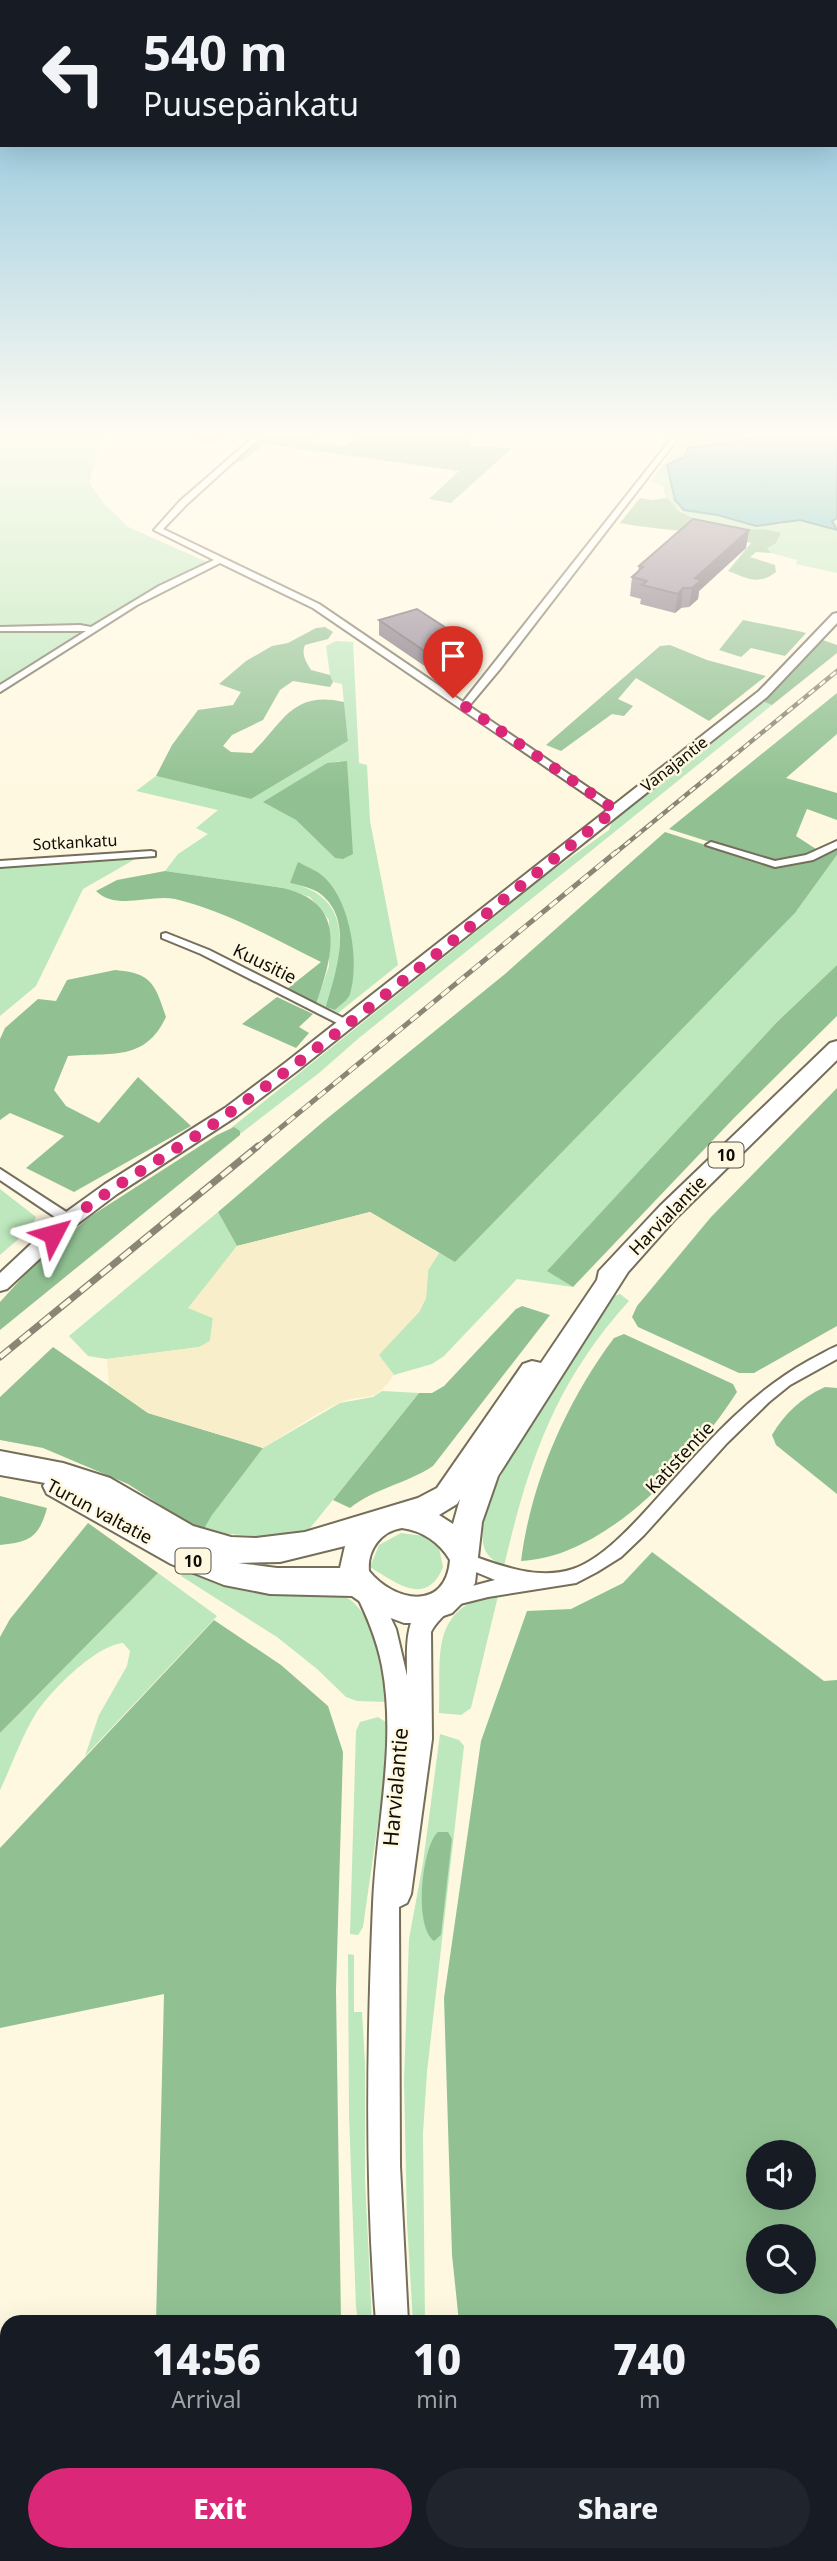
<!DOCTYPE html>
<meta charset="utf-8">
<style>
:root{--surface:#171b24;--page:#20242c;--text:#f1f3f6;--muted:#9ea1a6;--accent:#db2777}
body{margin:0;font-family:"Noto Sans",sans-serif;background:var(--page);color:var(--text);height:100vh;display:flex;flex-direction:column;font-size:26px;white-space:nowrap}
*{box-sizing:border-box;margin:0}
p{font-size:23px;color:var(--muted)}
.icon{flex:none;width:38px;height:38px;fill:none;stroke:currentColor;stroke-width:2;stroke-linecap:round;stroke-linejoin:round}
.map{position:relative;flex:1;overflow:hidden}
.drawer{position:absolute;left:0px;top:2315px;width:838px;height:247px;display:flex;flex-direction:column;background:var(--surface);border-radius:21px 21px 0 0;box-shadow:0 7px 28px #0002}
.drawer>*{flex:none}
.banner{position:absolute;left:0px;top:0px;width:838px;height:147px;box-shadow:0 7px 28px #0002;background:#171b24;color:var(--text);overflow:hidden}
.tools{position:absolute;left:746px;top:2140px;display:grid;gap:14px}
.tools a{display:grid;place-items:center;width:70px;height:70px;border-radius:50%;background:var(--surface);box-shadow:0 7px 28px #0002;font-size:35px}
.pin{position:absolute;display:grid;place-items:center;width:60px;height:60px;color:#fff;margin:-72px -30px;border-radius:50% 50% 50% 0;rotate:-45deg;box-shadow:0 0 7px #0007}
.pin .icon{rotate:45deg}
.me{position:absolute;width:77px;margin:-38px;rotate:51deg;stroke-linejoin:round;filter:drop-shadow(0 0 5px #0008)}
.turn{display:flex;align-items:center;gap:24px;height:147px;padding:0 28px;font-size:32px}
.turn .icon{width:91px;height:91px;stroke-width:2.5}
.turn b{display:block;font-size:49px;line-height:60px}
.eta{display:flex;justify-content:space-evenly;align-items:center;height:119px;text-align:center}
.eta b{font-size:42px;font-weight:800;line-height:49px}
.action{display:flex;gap:14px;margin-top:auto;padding:14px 28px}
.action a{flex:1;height:80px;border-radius:42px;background:var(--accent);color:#fff;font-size:28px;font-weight:800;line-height:80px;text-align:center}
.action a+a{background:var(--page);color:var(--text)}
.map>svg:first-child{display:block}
</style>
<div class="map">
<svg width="837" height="2561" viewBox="0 0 837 2561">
<rect width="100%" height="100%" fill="#fff8e1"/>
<!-- green -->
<g fill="#bde7bd" fill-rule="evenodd">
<polygon points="0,433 105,433 89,483 105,505 128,527 207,562 153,589 0,686"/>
<path d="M687 433H765L749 440 707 445 673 461C669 478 672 496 684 510L780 525C798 516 814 524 832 530L837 529 832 521 837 518V573L796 564 797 560 771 553 767 548 780 533C751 531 665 524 663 486L651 481Z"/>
<path d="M336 641 353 642 359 763 367 765 370 821 398 965 338 1013 316 1004 329 966V920L310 897 283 888 165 871 178 854 208 834 196 828 218 810 136 791 156 776 251 799 348 741 342 684 333 682 330 675 326 646ZM340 761 335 858 296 820 264 802 327 764ZM291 883 331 885 352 977 335 1010 327 1007C341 956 358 899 291 883Z"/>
<polygon points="764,702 772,705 359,1038 319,1073 240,1134 240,1131 231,1128 553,870 609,830 612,822"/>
<polygon points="837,855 837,965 776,1023 548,1271 573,1287 517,1279 444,1356 432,1364 394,1375 378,1355 419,1312 426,1298 428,1270 439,1253 455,1261 795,913"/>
<polygon points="137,858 83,889 36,986 0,1016 0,867"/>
<polygon points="0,1189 36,1217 31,1228 0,1255"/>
<polygon points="218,1212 237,1246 189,1308 213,1318 210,1341 200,1347 107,1359 88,1356 69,1336"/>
<path d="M620 1294 629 1301C555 1383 529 1460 504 1566 493 1561 485 1555 483 1543 475 1493 570 1358 598 1313L612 1297Z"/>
<polygon points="382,1391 419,1393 307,1532 284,1538 202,1532 211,1515 263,1448 340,1403 373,1397"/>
<path d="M401 1533 424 1536 439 1548 443 1567C426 1609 394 1581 370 1567L379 1545Z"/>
<path d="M186 1571C226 1589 267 1595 311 1595 325 1595 342 1592 353 1602 378 1625 382 1670 389 1702L357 1701 346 1697 317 1669 277 1637 181 1576Z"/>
<path d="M158 1573 217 1616 85 1756 99 1715 127 1666 130 1651 123 1643C96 1645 49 1692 35 1715 21 1738 12 1765 0 1790V1733Z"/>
<path d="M491 1595 498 1596 471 1708 461 1715 439 1713C442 1663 427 1611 491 1595Z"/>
<polygon points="378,1717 389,1724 384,1781 363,1927 358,1935 350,1934 356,1731 360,1722"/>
<polygon points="440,1734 459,1740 464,1746 427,2072 423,2133 425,2322 413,2322 407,2222 404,2080 409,1939 423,1863"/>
<polygon points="348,1954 354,1955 354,2012 362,2012 365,2063 365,2179 372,2322 358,2322 356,2307 349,2115"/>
</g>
<!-- forest -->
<g fill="#91c192" fill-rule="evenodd">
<polygon points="270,433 317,434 311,442 346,446 365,433 469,433 471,446 512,448 451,503 429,499 459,471 265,444 241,462 233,461"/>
<path d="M640 498 652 500 667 498 679 511 694 518 746 530 764 529 781 533 776 543 767 548 771 553 756 552 750 557 775 565 776 572C758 586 747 578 728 571L751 543C711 531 662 531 620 523Z"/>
<polygon points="743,620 798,631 806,633 785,656 751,648 741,657 719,650"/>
<path d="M325 627 333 632 328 639 305 645C301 654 306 662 311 670L330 675 333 682 330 687 293 681 280 690 263 720 232 735 223 746 231 752 252 753C283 723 292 690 344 702L348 741 251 799 156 776 172 745 198 710 233 705 241 692 219 684 246 661 272 646 288 643 316 628Z"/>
<polygon points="823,640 837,645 837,653 772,705 764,702"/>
<polygon points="670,645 707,660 766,676 709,721 636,678 618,699 633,706 624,716 612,714 561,751 546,745 660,646"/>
<polygon points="837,693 837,734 786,778 837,793 837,820 807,809 796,836 819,851 807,857 776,863 669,829"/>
<polygon points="347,761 353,854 343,859 335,858 296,820 263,802 327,763"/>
<polygon points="665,832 774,867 811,860 834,849 837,849 837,855 795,913 455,1262 370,1212 237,1246 218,1212 324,1121 505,974"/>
<path d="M298 862C307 867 319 871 326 879 350 903 360 962 350 994 348 1000 340 1005 335 1010L326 1007C335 975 353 925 325 898 316 888 302 886 290 883Z"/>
<path d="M165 871 283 888C348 903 333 955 316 1004L287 989 321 962C274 939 226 911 175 899 149 894 117 911 96 891L117 880Z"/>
<polygon points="837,965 837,1016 734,1118 573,1287 547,1271 776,1023"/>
<path d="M115 970C152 973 155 984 166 1017 145 1062 111 1052 68 1056L54 1090 66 1106 99 1123 138 1077 191 1126 74 1192 26 1168 64 1136 10 1113 0 1120V1039L5 1028 38 999 56 1001 67 980Z"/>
<polygon points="277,997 313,1014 299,1027 309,1033 296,1048 242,1024"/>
<polygon points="837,1088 837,1326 754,1373 739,1373 638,1327 632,1317 637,1306 711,1217"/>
<polygon points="234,1127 240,1131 240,1135 0,1330 0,1302 40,1258 91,1216 217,1135"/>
<path d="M522 1306 550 1315 433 1466C406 1484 375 1488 350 1508L333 1500 419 1393H432L444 1386 516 1309Z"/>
<path d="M624 1334 733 1384 737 1392C693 1460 607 1557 521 1561 531 1482 566 1402 614 1338Z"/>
<polygon points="53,1347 148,1413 263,1448 212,1515 202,1532 128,1484 43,1448 0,1440 0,1397"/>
<path d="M825 1387 837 1388V1494L776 1445 772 1435C785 1413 801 1398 825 1387Z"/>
<path d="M0 1496 47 1508C39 1538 29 1542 0 1545Z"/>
<polygon points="88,1523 158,1573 0,1733 0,1637 10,1619"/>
<path d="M652 1552 824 1681 837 1680V2561H486V2555H831V2322H459L452 2255 444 1998 481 1741 527 1611 571 1609 623 1583ZM758 2152H803V2198H758ZM758 2236H803V2282H758Z"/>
<polygon points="214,1620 281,1665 328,1706 343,1752 336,1990 341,2322 156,2322 164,1994 0,2028 0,1848"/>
<path d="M438 1832H448L452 1839 441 1935 434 1941C413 1926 422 1846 438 1832Z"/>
<polygon points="150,2555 348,2555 348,2561 149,2561"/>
</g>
<!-- sand -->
<path fill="#f8eec9" d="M370 1212 439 1253 428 1270 426 1298 419 1312 379 1355 394 1375C371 1407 369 1391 339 1403 313 1414 287 1434 263 1448L148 1413 109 1385 107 1359 199 1347 210 1341 213 1318 188 1308 237 1246Z"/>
<!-- water -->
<polygon fill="#68bec0" stroke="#4d8988" stroke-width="2" points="765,433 837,433 837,518 832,521 837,530 800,520 756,526 718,515 684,510 675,500 667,465 684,457 688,448 749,440"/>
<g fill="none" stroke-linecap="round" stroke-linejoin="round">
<defs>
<g id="street">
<polygon points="258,433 265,433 186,505 163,529 319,604 463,702 676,433 682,433 500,669 469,706 618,808 618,812 612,812 313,608 220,563 137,605 0,692 0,685 86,631 0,631 0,627 80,625 91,627 159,586 214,560 154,530 180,501"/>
<polygon points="837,841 837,848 813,860 775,867 706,845 711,842 775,861 806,855"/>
<polygon points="151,851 155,852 155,856 0,867 0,861"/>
<polygon points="166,933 209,950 353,1023 347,1027 343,1026 201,954 162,938 162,934"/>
<polygon points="0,1169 74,1217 76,1220 74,1223 64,1223 0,1180"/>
<path d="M837 1346V1359L790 1385 769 1402 727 1443 644 1535 621 1557 597 1572 576 1583 488 1597 452 1606 446 1603 444 1598 446 1593 495 1580 459 1565 457 1560 459 1555 465 1553C498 1565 538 1581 573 1569 602 1559 631 1527 651 1505 699 1452 745 1396 808 1361 818 1356 827 1350 837 1346Z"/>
</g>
<g id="secondary">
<polygon points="837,613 837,623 767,697 297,1071 237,1116 117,1194 76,1225 7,1289 0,1291 0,1273 62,1215 105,1184 225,1108 285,1063 759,691 833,614"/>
<path d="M367 1582 375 1585 396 1629 407 1676C407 1644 403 1608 439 1594L447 1598 451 1605C446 1616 436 1621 431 1632L432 1739 411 1894 407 1903 399 1907 400 2166 408 2322H376C365 2184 367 2043 373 1904 376 1826 397 1745 382 1666 377 1640 367 1616 355 1592L359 1585Z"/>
<polygon points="396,2555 430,2555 431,2561 397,2561"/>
</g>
<path id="highway" d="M837 1041V1060L676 1218 628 1272 498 1476 482 1522 475 1583 466 1599 452 1613 423 1623H404L375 1612 352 1596 270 1594 224 1585 171 1564 47 1494 43 1486 45 1483 0 1475V1451L63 1463 110 1478 193 1526 231 1537 256 1538 305 1532 418 1498 437 1488 523 1364 532 1361 541 1363 597 1280 599 1271 660 1206 830 1043ZM460 1499 453 1524 439 1515 457 1504ZM402 1528C423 1531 439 1542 450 1560 446 1612 394 1602 369 1571 367 1550 381 1531 402 1528ZM345 1546 340 1568H277L238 1563 280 1562Z"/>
</defs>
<!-- street casing -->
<use href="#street" stroke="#746e5a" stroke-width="4"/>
<!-- secondary casing -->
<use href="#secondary" stroke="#746e5a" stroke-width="4"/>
<!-- highway casing -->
<use href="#highway" stroke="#746e5a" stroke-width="4"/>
<!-- street -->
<use href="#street" fill="#fff" fill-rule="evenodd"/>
<!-- secondary -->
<use href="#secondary" fill="#fff" fill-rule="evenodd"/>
<!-- highway -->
<use href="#highway" fill="#fff" fill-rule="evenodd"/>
<defs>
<polyline id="rail-far2" points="614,854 837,671"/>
<polyline id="rail-far1" points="256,1148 616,852"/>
<polyline id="rail" points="0,1357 258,1146"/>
</defs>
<!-- rail-far2 casing -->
<use href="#rail-far2" stroke="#8a8676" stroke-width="4.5"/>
<!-- rail-far1 casing -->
<use href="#rail-far1" stroke="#8a8676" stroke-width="5"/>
<!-- rail casing -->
<use href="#rail" stroke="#8a8676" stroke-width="7"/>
<!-- rail-far2 -->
<use href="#rail-far2" stroke="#fff8e1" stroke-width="2.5" stroke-dasharray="7" stroke-linecap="butt"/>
<!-- rail-far1 -->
<use href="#rail-far1" stroke="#fff8e1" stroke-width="3.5" stroke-dasharray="10" stroke-linecap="butt"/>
<!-- rail -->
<use href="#rail" stroke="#fff8e1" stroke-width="4.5" stroke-dasharray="13" stroke-linecap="butt"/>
</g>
<!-- wall -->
<g fill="#7d717f">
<polygon points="197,433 221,433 221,435 218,435 217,441 198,441"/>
<polygon points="746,548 699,591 698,599 689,607 681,608 675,613 640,604 641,599 630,596 632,577 638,572 639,566"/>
<polygon points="379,620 469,653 461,656 469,663 469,678 451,684 379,635"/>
</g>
<!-- shaded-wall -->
<g fill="#665c68">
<polygon points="749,530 746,548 699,591 698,599 689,607 692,588 695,578"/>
<polygon points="683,588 681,608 675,613 678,594"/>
<polygon points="469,639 469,653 458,657 450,648 455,643"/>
<polygon points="469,663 469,678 451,684 451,669"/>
</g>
<!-- building -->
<g fill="#918394" stroke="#665c68" stroke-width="2">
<polygon points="693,519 749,530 695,578 701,580 692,588 683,588 678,594 642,585 647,581 632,577 643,567 639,566"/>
<polygon points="417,609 451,631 455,629 469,639 455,643 459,645 450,648 469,663 451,669 379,620"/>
</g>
<!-- sky -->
<linearGradient id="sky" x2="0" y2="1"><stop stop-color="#75b8d8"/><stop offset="0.55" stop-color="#fffcf2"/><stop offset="1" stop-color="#fffcf2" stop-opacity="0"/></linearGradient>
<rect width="837" height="791" fill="url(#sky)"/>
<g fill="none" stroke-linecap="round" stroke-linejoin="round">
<!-- route -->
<path stroke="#db2777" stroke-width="12" stroke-dasharray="0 21.6" d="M53 1234C108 1186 173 1154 232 1111 364 1016 488 911 615 810L453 698"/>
</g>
<g text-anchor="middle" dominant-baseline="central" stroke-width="5" stroke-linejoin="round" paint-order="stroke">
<!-- far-street labels -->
<g font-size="16" fill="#0e0c05" stroke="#fff8e1">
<text transform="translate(674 764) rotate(-38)">Vanajantie</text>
<text transform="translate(75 842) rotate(-3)">Sotkankatu</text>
</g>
<!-- shield labels -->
<g fill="#fff8e1" stroke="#565347" stroke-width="2">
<rect x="708.5" y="1142.5" width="35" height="25" rx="5"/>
<rect x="175.5" y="1548.5" width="35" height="25" rx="5"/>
</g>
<g font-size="16" font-weight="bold" fill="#0e0c05">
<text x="726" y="1155">10</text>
<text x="193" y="1561">10</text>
</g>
<!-- street labels -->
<g font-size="18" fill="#0e0c05" stroke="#fff8e1">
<text transform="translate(265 963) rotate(26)">Kuusitie</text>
<text transform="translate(667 1215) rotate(-46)">Harvialantie</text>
<text transform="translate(679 1457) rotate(-47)">Katistentie</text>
<text transform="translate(100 1511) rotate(28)">Turun valtatie</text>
</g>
<!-- near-street labels -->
<g font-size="21" fill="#0e0c05" stroke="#fff8e1">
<text transform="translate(395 1787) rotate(-85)">Harvialantie</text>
</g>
</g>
</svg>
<div class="tools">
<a><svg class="icon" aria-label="sound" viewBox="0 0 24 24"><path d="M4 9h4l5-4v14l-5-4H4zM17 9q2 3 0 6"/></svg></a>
<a><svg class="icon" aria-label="search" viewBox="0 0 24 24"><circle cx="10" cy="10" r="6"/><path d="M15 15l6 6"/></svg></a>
</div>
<div class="pin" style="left:453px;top:698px;background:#d93025"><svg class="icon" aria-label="arrive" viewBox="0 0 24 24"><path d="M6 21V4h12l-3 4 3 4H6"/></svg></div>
<svg class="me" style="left:53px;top:1234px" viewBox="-20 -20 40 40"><path d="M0-17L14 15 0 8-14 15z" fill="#db2777" stroke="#fff" stroke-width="4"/></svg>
<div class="banner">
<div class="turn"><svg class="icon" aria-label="left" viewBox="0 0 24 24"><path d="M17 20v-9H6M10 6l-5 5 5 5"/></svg><div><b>540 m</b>Puusepänkatu</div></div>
</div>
<section class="drawer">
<div class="eta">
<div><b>14:56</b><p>Arrival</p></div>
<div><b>10</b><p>min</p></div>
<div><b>740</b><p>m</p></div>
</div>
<div class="action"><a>Exit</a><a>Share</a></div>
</section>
</div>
